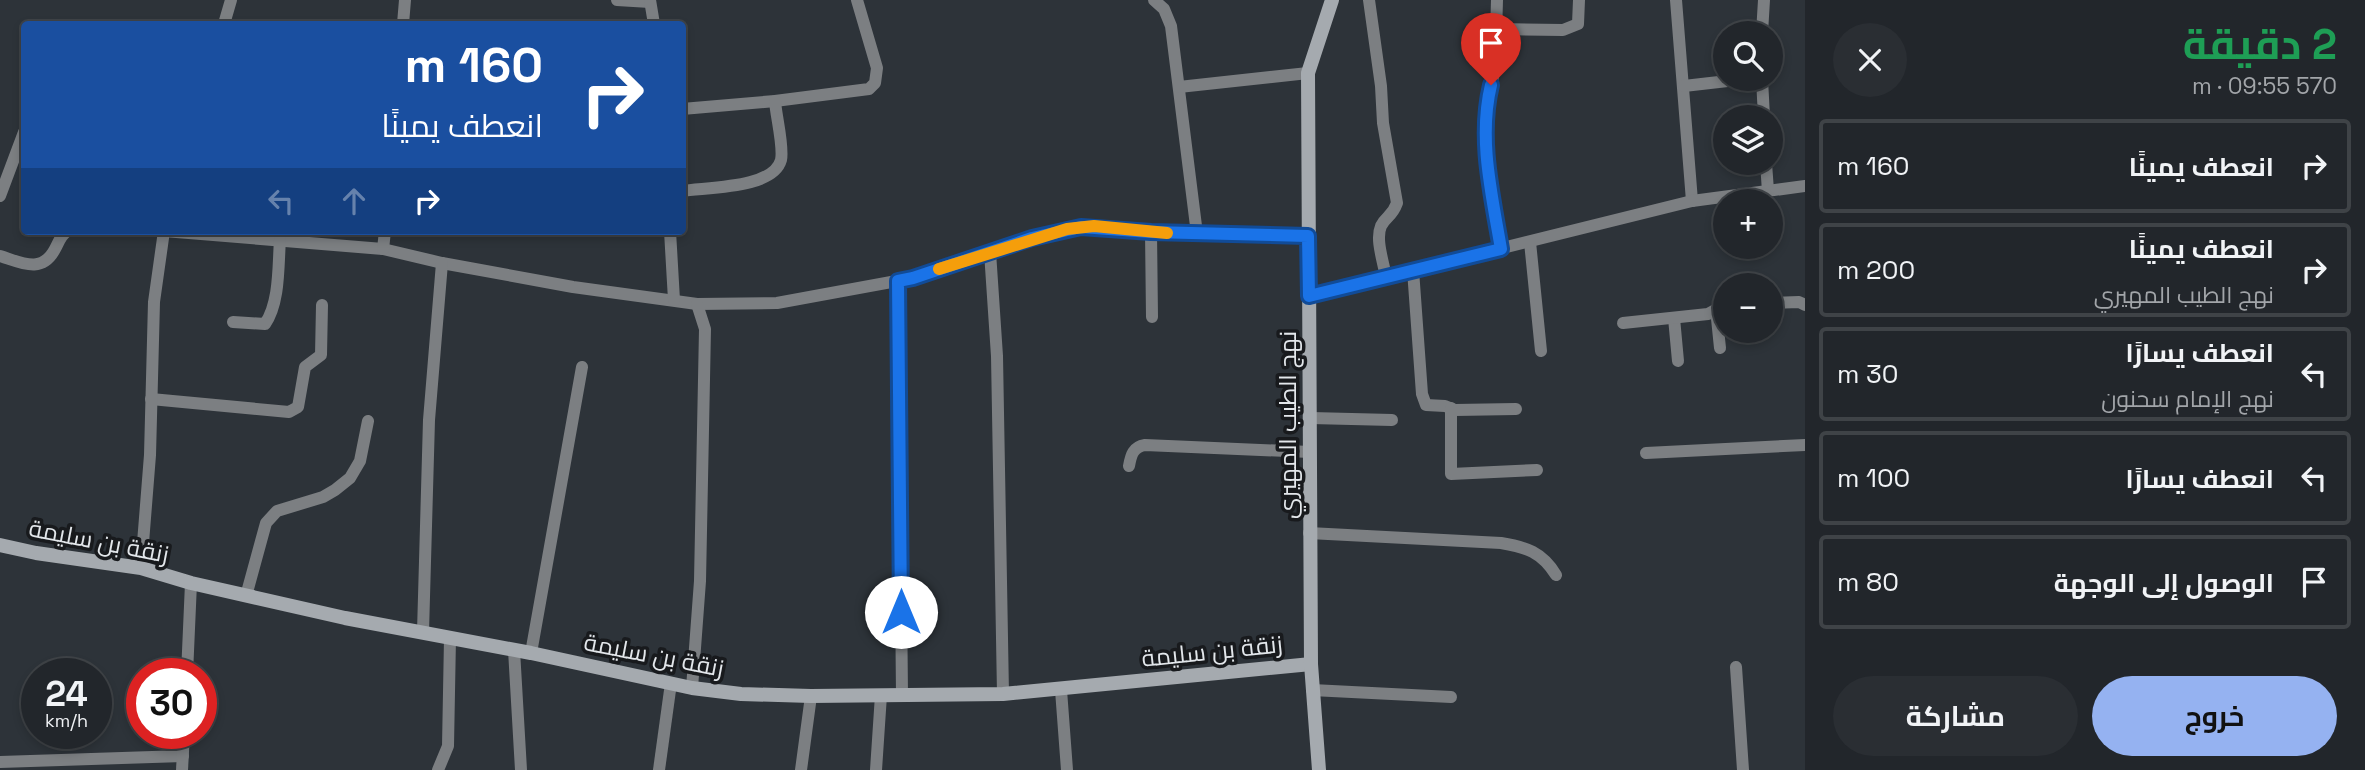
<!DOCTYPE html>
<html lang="ar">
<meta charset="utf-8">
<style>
:root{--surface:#22262b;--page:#2a2e33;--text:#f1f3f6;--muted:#a2a5a9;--line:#3f4347;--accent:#95b2f1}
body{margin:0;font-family:"Space Grotesk",Cairo,sans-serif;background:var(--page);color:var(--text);direction:rtl;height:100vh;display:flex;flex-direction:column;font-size:26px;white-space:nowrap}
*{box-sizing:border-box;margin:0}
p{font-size:23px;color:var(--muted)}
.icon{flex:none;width:38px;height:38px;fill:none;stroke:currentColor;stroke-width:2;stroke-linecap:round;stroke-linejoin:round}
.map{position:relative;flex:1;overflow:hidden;direction:ltr}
.sheet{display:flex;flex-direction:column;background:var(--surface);width:560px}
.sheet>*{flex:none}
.guide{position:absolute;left:21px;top:21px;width:665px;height:214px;border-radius:7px;box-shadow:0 4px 10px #0003,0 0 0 2px var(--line);direction:rtl;background:#1a4fa0;color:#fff;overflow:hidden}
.buttons{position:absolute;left:1713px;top:21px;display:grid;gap:14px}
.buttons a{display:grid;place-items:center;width:70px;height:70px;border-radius:50%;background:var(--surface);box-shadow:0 4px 10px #0003,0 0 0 2px var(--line);font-size:35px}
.speed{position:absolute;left:21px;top:658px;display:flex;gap:14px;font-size:35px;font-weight:700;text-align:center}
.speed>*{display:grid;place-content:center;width:91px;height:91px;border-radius:50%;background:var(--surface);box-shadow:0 4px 10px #0003,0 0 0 2px var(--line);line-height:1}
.speed small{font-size:18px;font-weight:400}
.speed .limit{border:10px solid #d22;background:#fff;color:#111}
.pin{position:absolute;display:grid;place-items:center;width:60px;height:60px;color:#fff;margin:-72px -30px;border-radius:50% 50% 50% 0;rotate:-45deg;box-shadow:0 0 7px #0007}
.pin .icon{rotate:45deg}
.me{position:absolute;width:77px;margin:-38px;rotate:0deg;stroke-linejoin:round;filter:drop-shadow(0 0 5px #0008)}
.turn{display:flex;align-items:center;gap:24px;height:147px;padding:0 28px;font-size:32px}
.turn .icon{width:91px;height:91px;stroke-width:2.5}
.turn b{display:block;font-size:49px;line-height:60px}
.lanes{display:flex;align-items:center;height:66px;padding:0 28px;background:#0003;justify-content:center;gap:35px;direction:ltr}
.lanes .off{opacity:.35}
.round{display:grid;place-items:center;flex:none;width:74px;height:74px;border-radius:37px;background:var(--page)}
.headline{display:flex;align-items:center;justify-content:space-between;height:119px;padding:0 28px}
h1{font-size:42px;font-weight:700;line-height:52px;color:#1e9e55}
.primary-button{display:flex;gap:14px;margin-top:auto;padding:14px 28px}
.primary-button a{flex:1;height:80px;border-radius:42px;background:var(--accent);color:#111;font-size:28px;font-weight:700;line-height:80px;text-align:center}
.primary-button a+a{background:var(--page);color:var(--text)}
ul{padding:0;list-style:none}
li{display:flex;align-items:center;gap:21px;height:94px;margin:0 14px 10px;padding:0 14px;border:4px solid var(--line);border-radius:7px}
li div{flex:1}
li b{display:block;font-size:26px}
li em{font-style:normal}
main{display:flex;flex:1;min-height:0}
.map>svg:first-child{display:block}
</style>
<main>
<section class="sheet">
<div class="headline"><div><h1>2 دقيقة</h1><p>570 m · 09:55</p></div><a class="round"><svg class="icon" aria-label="close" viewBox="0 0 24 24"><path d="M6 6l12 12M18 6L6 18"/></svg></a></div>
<ul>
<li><svg class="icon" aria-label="right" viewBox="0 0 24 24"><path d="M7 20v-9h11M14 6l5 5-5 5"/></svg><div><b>انعطف يمينًا</b></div><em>160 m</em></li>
<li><svg class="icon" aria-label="right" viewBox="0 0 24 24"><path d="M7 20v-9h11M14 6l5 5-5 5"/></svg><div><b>انعطف يمينًا</b><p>نهج الطيب المهيري</p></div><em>200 m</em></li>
<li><svg class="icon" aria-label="left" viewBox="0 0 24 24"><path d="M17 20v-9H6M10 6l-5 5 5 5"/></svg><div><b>انعطف يسارًا</b><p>نهج الإمام سحنون</p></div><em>30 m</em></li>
<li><svg class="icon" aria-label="left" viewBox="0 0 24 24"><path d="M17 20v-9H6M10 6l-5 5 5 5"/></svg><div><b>انعطف يسارًا</b></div><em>100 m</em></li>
<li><svg class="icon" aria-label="arrive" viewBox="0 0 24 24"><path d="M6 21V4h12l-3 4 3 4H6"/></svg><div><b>الوصول إلى الوجهة</b></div><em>80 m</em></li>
</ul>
<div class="primary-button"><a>خروج</a><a>مشاركة</a></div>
</section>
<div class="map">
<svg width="1805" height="770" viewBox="0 0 1805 770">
<rect width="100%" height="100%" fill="#2d3339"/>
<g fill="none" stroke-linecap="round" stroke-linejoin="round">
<!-- street -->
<g stroke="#7c7f82" stroke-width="12">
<polyline points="617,0 650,2"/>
<polyline points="650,0 654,24"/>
<polyline points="1154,0 1164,9 1171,26 1197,234"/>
<path d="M1369 0 1381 86 1383 123 1397 203C1392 217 1386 216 1381 226 1375 240 1384 263 1386 278"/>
<polyline points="1497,0 1495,69 1487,100 1485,147 1501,249"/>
<polyline points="1676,0 1692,201"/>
<polyline points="224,24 231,0"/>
<polyline points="403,24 405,0"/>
<polyline points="1497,29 1563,30 1578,24 1579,0"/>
<polyline points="1762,33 1764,0"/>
<polyline points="1762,79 1764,117"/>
<polyline points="1684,86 1745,79"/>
<polyline points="1179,87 1308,73"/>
<polyline points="682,109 775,101 869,89 875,83 877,68 857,0"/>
<polyline points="1766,163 1768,191"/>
<path d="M682 191C707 187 773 189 781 160 784 147 776 116 775 101"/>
<polyline points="0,196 24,132"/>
<polyline points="164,231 383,249 442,263 573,287 697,304 777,303 913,278 1016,243 1081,227 1151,232 1308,236"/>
<polyline points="670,231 674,300"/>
<polyline points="1151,232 1152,317"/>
<polyline points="1530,242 1541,351"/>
<polyline points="383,249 385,231"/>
<polyline points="990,252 997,356 1003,694"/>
<path d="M0 256C22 263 42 274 55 249 59 242 60 236 67 231"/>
<polyline points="1413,270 1422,394 1426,405 1445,406 1455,410 1516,409"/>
<polyline points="898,281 902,695"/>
<polyline points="1309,296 1692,201 1805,186"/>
<polyline points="1771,303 1799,302 1805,305"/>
<polyline points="1716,309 1720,348"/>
<polyline points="1674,318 1678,361"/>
<path d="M233 322 265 324C280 302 278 266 280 240"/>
<polyline points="1623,323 1708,314 1726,304"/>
<polyline points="151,399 289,412 298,407 305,367 321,355 322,305"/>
<polyline points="1451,408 1451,474 1537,470"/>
<polyline points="1311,418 1392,420"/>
<polyline points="1646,453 1805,445"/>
<path d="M1129 466C1131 455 1133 447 1145 445L1310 452"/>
<path d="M1309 533 1501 543C1526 547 1542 552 1556 575"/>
<polyline points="141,568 150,455 154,302 164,231"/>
<polyline points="246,596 266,523 277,511 323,497 335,490 350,478 360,461 368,421"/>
<polyline points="423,632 429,420 442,263"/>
<polyline points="514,650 521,770"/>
<polyline points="531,653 582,367"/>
<polyline points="1736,667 1743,770"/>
<polyline points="187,674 191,583"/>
<polyline points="692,688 700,581 705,329 697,304"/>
<polyline points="1061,690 1067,770"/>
<polyline points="1312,690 1451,697"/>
<polyline points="0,762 183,756"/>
<polyline points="182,770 184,733"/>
<polyline points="438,770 448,746 450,638"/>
<polyline points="659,770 671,683"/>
<polyline points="801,770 811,696"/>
<polyline points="876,770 881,695"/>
</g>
<!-- secondary -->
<g stroke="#a5aaaf" stroke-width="14">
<polyline points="0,545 36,553 141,568 191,583 345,618 531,653 692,688 741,694 811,696 1003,694 1311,664"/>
<polyline points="1319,770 1311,664 1308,73 1332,0"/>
</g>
</g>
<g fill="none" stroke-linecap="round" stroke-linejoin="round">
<defs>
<path id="route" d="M901 612 898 281 913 278 1032 238 1081 227 1151 232 1308 236 1309 296 1501 249C1492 195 1478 139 1491 85"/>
</defs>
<!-- route casing -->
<use href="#route" stroke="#114b97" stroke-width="18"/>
<!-- route -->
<use href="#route" stroke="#1a73e8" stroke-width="12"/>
<!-- slow -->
<polyline stroke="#f59e0b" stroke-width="12" points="939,269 1067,229 1094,226 1167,233"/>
</g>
<g text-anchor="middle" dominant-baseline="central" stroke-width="7" stroke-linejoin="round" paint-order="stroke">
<!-- street labels -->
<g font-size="24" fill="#e3e7eb" stroke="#181a1d">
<text transform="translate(1287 425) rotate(-90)">نهج الطيب المهيري</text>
<text transform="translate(99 541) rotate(11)">زنقة بن سليمة</text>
<text transform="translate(1212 651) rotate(-6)">زنقة بن سليمة</text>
<text transform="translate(654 655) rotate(11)">زنقة بن سليمة</text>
</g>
</g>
</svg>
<div class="buttons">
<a><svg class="icon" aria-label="search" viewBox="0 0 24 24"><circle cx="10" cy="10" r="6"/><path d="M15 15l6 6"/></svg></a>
<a><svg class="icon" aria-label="layers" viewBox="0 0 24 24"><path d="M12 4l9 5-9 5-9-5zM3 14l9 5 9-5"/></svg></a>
<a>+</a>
<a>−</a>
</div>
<div class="speed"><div>24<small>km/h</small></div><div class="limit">30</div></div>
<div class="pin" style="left:1491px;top:85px;background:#d93025"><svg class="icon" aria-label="arrive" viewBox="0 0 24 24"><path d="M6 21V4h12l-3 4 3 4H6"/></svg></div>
<svg class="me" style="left:901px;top:612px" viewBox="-20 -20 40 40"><circle r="19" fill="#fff"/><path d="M0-13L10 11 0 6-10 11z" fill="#1a73e8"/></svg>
<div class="guide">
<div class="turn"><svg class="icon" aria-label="right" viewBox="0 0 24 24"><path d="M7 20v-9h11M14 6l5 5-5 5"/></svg><div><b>160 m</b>انعطف يمينًا</div></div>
<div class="lanes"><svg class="icon off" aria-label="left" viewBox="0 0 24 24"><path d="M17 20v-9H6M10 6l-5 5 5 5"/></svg><svg class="icon off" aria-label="ahead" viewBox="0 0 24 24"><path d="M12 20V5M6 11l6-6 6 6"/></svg><svg class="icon" aria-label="right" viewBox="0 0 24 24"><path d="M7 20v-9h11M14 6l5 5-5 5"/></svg></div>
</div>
</div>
</main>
